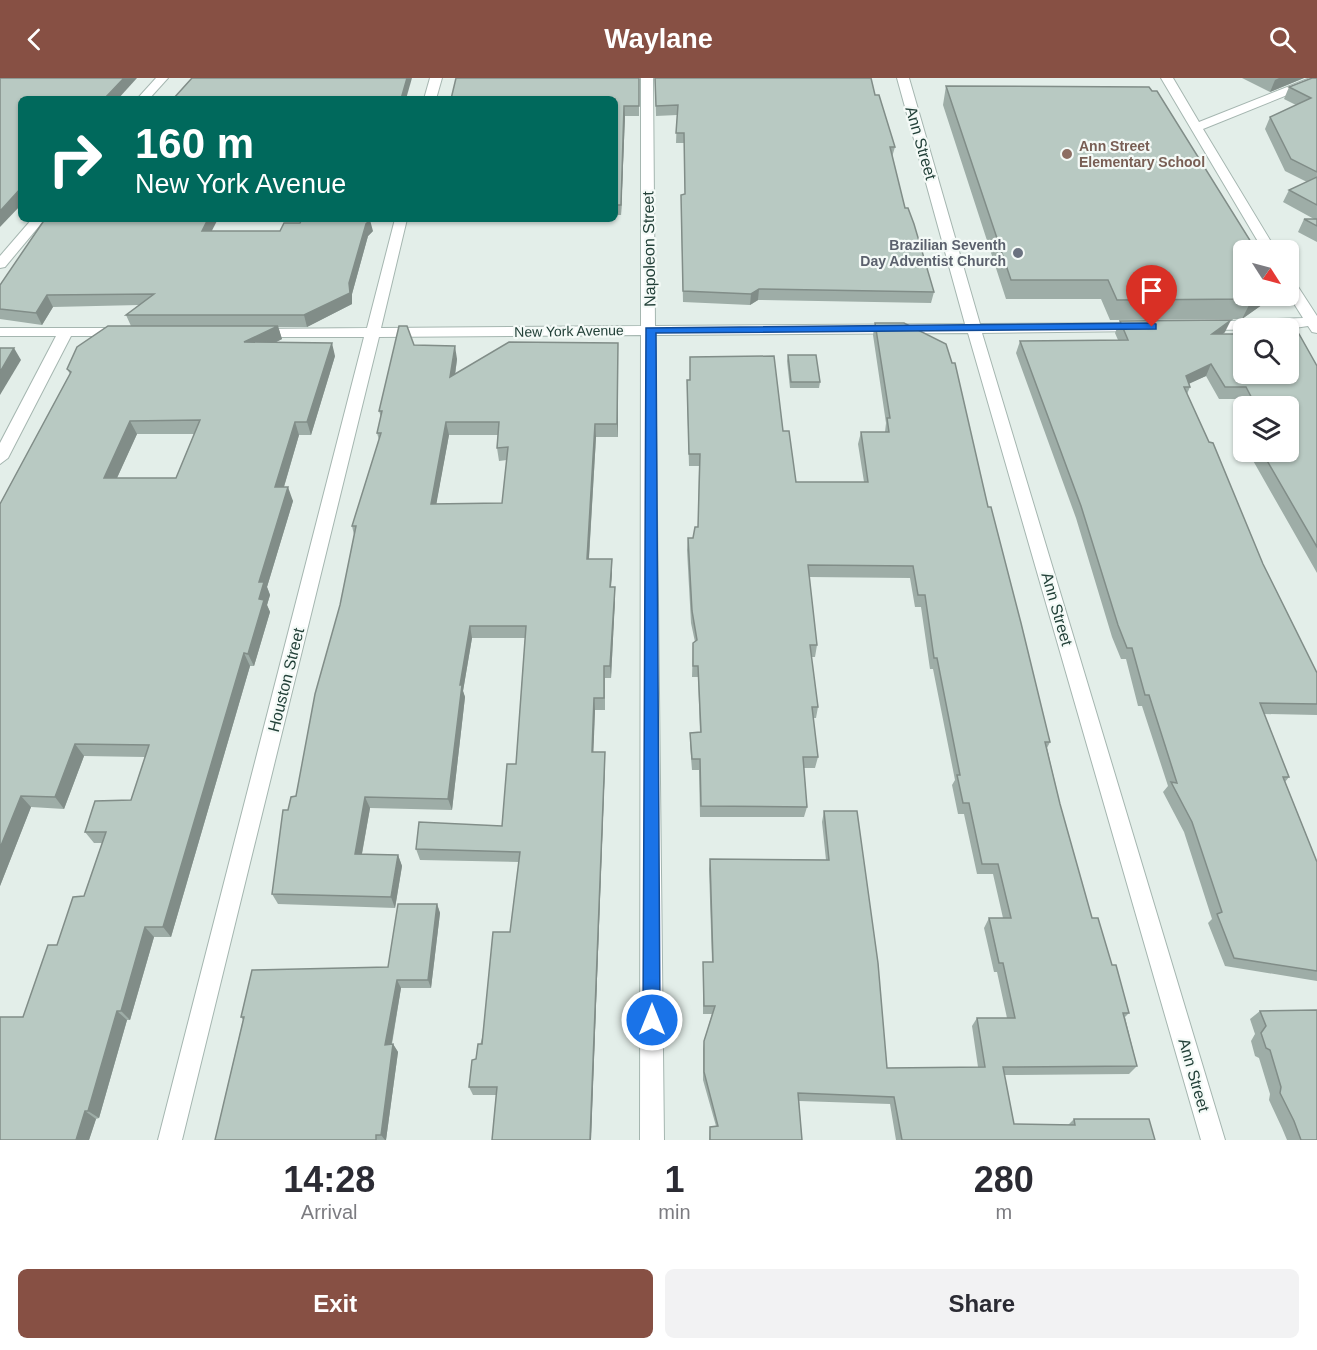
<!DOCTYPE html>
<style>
:root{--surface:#fff;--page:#f2f2f3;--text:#2b2b33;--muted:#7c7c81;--accent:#875044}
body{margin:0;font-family:Arial,sans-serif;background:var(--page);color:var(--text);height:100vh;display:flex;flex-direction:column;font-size:22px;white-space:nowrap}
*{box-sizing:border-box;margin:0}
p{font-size:20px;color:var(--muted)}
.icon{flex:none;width:33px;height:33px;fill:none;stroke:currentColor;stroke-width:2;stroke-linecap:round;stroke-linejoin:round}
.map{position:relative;height:1062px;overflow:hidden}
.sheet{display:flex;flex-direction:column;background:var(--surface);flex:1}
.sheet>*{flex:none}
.banner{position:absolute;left:18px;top:18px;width:600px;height:126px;border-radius:9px;box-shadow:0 2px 4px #0004;background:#00695c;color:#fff;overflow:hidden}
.needle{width:39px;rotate:126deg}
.tools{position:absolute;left:1233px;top:162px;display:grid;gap:12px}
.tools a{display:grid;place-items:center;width:66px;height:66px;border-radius:9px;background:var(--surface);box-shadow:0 2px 4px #0004;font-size:30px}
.pin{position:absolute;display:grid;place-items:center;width:51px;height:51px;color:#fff;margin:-62px -26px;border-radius:50% 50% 50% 0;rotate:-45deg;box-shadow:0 0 6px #0007}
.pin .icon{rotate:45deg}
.me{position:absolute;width:66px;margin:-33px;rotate:0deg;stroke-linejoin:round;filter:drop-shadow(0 0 4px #0008)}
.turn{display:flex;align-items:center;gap:21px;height:126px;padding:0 18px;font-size:27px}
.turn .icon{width:78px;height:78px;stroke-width:2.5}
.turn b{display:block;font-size:42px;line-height:51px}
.eta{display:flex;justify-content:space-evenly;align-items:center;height:102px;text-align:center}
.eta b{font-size:36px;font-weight:700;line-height:42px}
.action{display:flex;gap:12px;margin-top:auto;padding:12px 18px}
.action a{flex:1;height:69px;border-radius:9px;background:var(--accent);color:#fff;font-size:24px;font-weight:700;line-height:69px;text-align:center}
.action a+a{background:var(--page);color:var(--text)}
header{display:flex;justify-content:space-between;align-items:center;height:78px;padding:0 18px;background:var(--accent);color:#fff;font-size:27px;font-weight:700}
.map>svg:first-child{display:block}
</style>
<header><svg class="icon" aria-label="back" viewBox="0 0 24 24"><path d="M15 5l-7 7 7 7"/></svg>Waylane<svg class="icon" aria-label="search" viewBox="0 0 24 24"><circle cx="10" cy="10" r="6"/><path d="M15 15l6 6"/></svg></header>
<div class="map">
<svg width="1317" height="1062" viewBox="0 0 1317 1062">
<rect width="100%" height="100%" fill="#e3eee9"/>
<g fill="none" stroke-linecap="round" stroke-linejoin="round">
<defs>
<g id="minor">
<polygon points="156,0 168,0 149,21 137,21"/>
<polygon points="430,0 442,0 436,21 424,21"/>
<polygon points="641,0 653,0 655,248 965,246 897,0 909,0 980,246 1142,245 1149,249 1142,253 982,255 1225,1062 1201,1062 968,255 655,257 664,1062 640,1062 641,257 379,259 182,1062 158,1062 364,259 257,259 250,255 257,251 367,250 395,141 407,141 381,250 641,248"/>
<polygon points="1161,0 1173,0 1199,44 1310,0 1317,0 1317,5 1203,51 1276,172 1263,172"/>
<polygon points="32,141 45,141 5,189 0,190 0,178"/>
<polygon points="1288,200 1293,201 1317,238 1317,255 1312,254 1308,248 1288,251 1205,252 1198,248 1205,244 1303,240 1288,216"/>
<polygon points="0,250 122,250 129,254 122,258 71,258 8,380 0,386 0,365 56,258 0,258"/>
</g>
</defs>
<!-- minor casing -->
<use href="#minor" stroke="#a5b6b0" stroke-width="2"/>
<!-- minor -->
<use href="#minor" fill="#fff" fill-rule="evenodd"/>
</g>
<!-- wall -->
<g fill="#9eada7" fill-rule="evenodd">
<polygon points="639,0 639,38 625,38 621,137 615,137 615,21"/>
<polygon points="655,0 875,17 895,69 892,79 905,130 934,214 931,225 758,222 750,227 683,224 681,128 685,116 684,65 676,65 677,37 656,38"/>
<polygon points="1242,0 1304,0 1270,14"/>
<polygon points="1317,0 1317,164 1298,154 1304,141 1314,141 1283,124 1289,112 1307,104 1285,93 1265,51 1270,39 1296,27 1284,21 1289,9"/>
<polygon points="946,8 1266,224 1242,241 1110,242 1101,221 1006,221 943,27"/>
<path d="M212 153H373L368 158 352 216V226L307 249H278L282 261 276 264 335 278 311 357H299L284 409 293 423 267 509 270 517 267 527 270 534 254 588H250L171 859H154L130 942H127L99 1040 96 1041 89 1062 23 939 57 867 84 818 102 765H94L85 754 131 722 145 679 84 678 64 731 31 729 0 808V426L70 296 67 291 131 248 126 237 139 227 53 229 42 247 0 241V207ZM137 356H194L176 400H117Z"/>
<polygon points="1120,243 1225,254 1223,256 1317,288 1317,495 1251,379 1255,374 1288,374 1288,328 1244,329 1239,321 1219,321 1206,298 1189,305 1190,309 1187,316 1263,486 1317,595 1317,637 1264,636 1289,699 1285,704 1317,784 1317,903 1225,888 1208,845 1212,841 1184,754 1163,714 1168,708 1142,628 1138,628 1126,581 1121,581 1112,559 1076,440 1016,275 1020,263 1118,262 1115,255"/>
<polygon points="875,245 988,429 1050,664 1047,670 1060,726 1092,840 1112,887 1129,935 1125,939 1137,988 1129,996 1004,997 1014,1046 1068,1047 1074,1041 1155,1062 896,1062 890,1026 799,1023 802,1062 709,1062 710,1049 716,1048 703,1002 703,971 704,963 712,936 703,936 703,884 712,884 709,791 710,781 826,782 822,744 824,733 887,990 978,989 972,948 977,940 1007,940 997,894 994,894 984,850 989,840 1003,840 993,796 977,796 964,736 958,736 952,707 955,702 933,591 930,591 921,529 915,529 910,500 809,499 817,567 815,579 811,579 818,629 816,640 813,640 818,679 815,690 804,690 807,729 804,739 700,739 699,692 692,692 690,666 690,655 700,655 698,599 692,599 693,565 695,564 691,545 687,472 688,460 693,460 698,449 699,388 689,388 687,314 687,302 690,302 690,279 783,353 796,404 864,404 858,366 861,354 885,354 886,345 873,257"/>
<path d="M414 267 457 281 455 297 618 278V359H596L589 481H612V494L611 509H615V521L611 600H605V632H595L593 674H605V686L591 1062H492L496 1017H473L469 1009 510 854 519 784 420 782 416 771 502 748 516 686 525 560H472L463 613 465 619 452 732 370 730 362 776 398 777 402 788 395 830 278 826 272 816 288 732 296 718 340 527 354 457 352 448 379 362 377 355 381 339 379 333ZM449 357H498L497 370 499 383 507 382 502 425 436 426Z"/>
<polygon points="788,277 820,304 819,310 790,310 787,283"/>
<polygon points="437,826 440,835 431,910 401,910 392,966 393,966 398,974 386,1062 215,1062 243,942 241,939 388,889"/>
<polygon points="1260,933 1317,1062 1287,1062 1282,1050 1269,1022 1270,1016 1259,980 1255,978 1251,963 1255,956 1250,941"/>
</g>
<!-- shaded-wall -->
<g fill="#818d88">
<polygon points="124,0 137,0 118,21 104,21"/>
<polygon points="407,0 412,0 406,21 401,21"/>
<polygon points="1279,0 1304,0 1270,14 1275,2"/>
<polygon points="624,28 625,38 621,137 621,127"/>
<polygon points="21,110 21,127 0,149 0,133"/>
<polygon points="208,141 218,141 206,164 202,153"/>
<polygon points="370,142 373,153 368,158 352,216 352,226 307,249 304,237 349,205 366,146"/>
<polygon points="759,211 758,222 750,227 751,216"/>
<polygon points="47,217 53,229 42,247 36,235"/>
<polygon points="1257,218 1269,218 1266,224 1242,241 1252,221"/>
<polygon points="1231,242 1225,254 1207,268 1212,256"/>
<polygon points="278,248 282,261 249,278 244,264"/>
<polygon points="332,265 335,278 311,357 307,344"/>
<polygon points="618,265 618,359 617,346"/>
<polygon points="455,268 457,281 453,312 450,299"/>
<polygon points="14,270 21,282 0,317 0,294"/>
<polygon points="1211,286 1206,298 1180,310 1186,298"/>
<polygon points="130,343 137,356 111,413 104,400"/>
<polygon points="295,344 299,357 280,422 275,409"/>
<polygon points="446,344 449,357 434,439 431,426"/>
<polygon points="595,346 596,359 588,494 587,481"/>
<polygon points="288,409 293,423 267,509 270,517 267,527 270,534 254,588 248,576 259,521 259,504"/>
<polygon points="612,481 612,494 610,521 610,509"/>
<polygon points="615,509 615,521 611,600 610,588"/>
<polygon points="470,548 472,560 463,613 465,619 452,732 448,721 460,607"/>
<polygon points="244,575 250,588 171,859 163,849"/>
<polygon points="594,620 595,632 593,685 592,674"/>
<polygon points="75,666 84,678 64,731 55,719"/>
<polygon points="605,674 605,686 591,1062 590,1062"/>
<polygon points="21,718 31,729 0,808 0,770"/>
<polygon points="365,719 370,730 360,786 355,776"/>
<polygon points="398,777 402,788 395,830 391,819"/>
<polygon points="437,826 440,835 431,910 428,902"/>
<polygon points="145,849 154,859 130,942 121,933"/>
<polygon points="397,902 401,910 390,975 385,967"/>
<polygon points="117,933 127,942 99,1040 88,1033"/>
<polygon points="393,966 398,974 386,1062 385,1062 381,1057"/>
<polygon points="85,1033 96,1041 89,1062 76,1062"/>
</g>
<!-- building -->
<g fill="#b8c9c2" stroke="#818d88" stroke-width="1.5" fill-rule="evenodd">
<polygon points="0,0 124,0 104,21 21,21 21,110 0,133"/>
<polygon points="192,0 407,0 401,21 173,21"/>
<polygon points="456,0 639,0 639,28 624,28 621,127 615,127 615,21 451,21"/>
<polygon points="655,0 871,0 875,17 879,17 895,69 890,69 905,130 908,130 914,146 934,214 759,211 751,216 683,213 681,117 685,116 684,55 676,55 678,27 656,28"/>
<polygon points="1312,0 1317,0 1317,94 1291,81 1270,39 1311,20 1289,9"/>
<polygon points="946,8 1149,9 1152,13 1157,13 1256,172 1244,172 1244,218 1257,218 1252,221 1117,222 1108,202 1011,202"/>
<polygon points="1317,99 1317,127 1289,112"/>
<polygon points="45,141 208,141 202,153 280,153 284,145 300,145 302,141 370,141 370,142 366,146 349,205 350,215 304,237 126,237 154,216 47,217 36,235 0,231 0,207"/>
<polygon points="1304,141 1317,141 1317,148"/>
<polygon points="1231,242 1212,256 1244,256 1244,296 1288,296 1288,256 1299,256 1317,288 1317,469 1262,374 1288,374 1288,328 1256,328 1246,309 1225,309 1211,286 1186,298 1190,309 1184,309 1209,364 1213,365 1263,486 1317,595 1317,626 1260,625 1289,699 1283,699 1317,784 1317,893 1234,880 1217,836 1222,834 1192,744 1171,704 1177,705 1149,617 1145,617 1132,570 1127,570 1118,547 1081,428 1020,263 1128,262 1120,243"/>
<polygon points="875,245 904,245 946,266 952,285 955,285 988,429 991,429 1021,545 1050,664 1045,664 1060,726 1092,840 1098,840 1112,887 1116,887 1129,935 1123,935 1137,988 1003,989 1014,1046 1075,1047 1074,1041 1149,1041 1155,1062 902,1062 894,1019 798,1015 802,1062 710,1062 710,1049 718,1048 704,994 704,963 715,928 704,928 703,884 713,884 710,781 829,782 824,733 857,733 878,885 887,990 985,989 977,940 1015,940 1003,885 999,885 989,840 1011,840 998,786 982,786 969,725 963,725 957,697 960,697 937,580 934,580 925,517 918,517 913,488 808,487 817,567 810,567 818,629 812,629 818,679 803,679 807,729 701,728 700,681 692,681 690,655 701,654 698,588 693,588 693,565 697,562 692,533 688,460 693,460 695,449 698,449 700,376 689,376 687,302 690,302 690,279 774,278 783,353 789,353 796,404 868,404 861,354 889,354 887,340 890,340"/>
<path d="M108 248H278L244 264 332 265 307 344H295L275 409H288L259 504H264L259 521 264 522 248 576 244 575 163 849H145L121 933H117L88 1033H85L76 1062H0V939H23L48 867H57L73 819 84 818 106 754H85L95 723 131 722 149 667 75 666 55 719 21 718 0 770V426L71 294 67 291 77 269ZM200 342 176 400H104L130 343Z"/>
<path d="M399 248H407L414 267 455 268 450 299 509 264 618 265 617 346H595L587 481H612L610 509H615L610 588H604V620H594L592 674H605L590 1062H492L497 1009H469L472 982 476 981 478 966H482L493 854H510L520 774 416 771 419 744 502 748 507 686H516L526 548H470L460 607H462L448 721 365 719 355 776 398 777 391 819 272 816 283 732H288L291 719 296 718 315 616 340 527 356 448H352L381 355H377L382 333H379ZM446 344H499L497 370 508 369 502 425 431 426Z"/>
<polygon points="0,270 14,270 0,294"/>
<polygon points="788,277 816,277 820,304 791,304"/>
<polygon points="398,826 437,826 428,902 397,902 385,967 393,966 381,1057 376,1057 376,1062 215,1062 244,939 241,939 252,892 388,889"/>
<polygon points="1317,932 1317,1062 1301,1062 1294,1043 1280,1015 1281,1009 1270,972 1266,970 1261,955 1266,948 1260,933"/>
</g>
<!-- route -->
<polygon fill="#1a73e8" stroke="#114b97" stroke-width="1.5" points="1152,245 1156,246 1156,251 656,255 660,942 658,948 652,951 645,948 643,942 646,250"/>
<!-- markers -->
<circle fill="#8d6e63" stroke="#f4faf7" stroke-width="2" cx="1067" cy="76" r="6"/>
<circle fill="#6b7280" stroke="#f4faf7" stroke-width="2" cx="1018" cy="175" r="6"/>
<g text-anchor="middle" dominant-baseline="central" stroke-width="4.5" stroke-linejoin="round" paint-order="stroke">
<!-- far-education labels -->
<g font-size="14" font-weight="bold" fill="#785e54" stroke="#f4faf7" text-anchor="start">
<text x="1079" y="68">Ann Street<tspan x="1079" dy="16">Elementary School</tspan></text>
</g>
<!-- far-worship labels -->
<g font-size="14" font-weight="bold" fill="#5b616d" stroke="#f4faf7" text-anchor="end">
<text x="1006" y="167">Brazilian Seventh<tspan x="1006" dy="16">Day Adventist Church</tspan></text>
</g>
<!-- far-street labels -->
<g font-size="14" fill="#224038" stroke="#f4faf7">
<text transform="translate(569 253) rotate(-1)">New York Avenue</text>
</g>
<!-- street labels -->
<g font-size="16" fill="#224038" stroke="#f4faf7">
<text transform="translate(921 65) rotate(74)">Ann Street</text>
<text transform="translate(649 171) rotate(-91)">Napoleon Street</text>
<text transform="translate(1057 531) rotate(74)">Ann Street</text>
<text transform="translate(286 602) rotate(-76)">Houston Street</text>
<text transform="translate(1194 997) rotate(74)">Ann Street</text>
</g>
</g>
</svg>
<div class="tools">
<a><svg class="needle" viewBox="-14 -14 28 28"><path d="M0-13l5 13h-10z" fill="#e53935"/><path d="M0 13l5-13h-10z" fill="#7c7c81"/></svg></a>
<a><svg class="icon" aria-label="search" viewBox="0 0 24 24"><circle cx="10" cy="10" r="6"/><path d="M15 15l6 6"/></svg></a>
<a><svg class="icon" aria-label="layers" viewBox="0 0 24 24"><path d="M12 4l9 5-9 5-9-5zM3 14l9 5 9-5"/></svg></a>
</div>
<div class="pin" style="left:1152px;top:249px;background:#d93025"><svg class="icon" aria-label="arrive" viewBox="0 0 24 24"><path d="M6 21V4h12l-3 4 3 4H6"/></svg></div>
<svg class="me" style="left:652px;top:942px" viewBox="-20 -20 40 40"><circle r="17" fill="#1a73e8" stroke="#fff" stroke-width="3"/><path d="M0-11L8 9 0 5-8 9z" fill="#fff"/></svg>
<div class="banner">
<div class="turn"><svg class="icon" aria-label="right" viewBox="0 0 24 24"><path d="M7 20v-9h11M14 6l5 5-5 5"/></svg><div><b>160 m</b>New York Avenue</div></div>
</div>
</div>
<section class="sheet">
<div class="eta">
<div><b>14:28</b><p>Arrival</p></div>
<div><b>1</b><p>min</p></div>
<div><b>280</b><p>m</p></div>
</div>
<div class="action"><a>Exit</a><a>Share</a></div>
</section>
